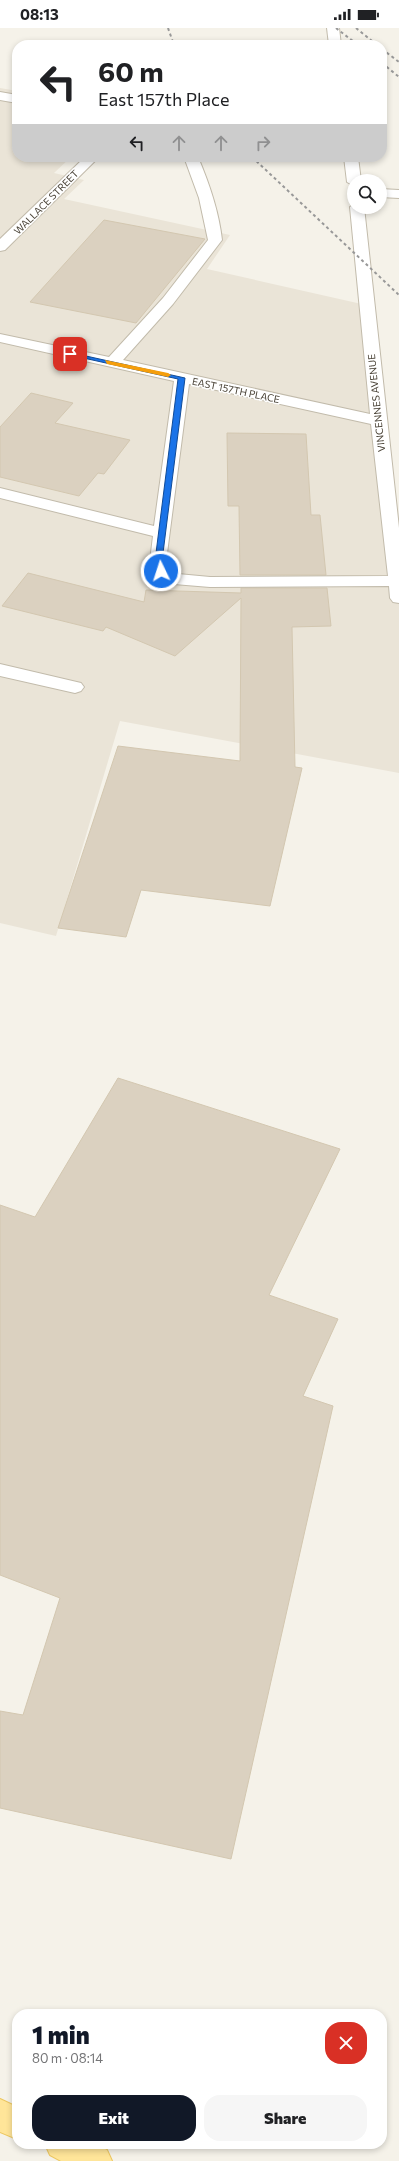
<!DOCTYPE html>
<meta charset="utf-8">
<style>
:root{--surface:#fff;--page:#f6f6f6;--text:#202124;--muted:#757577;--accent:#111827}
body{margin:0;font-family:Commissioner,sans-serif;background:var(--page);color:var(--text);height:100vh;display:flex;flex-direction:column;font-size:15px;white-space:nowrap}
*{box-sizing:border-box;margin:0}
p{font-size:13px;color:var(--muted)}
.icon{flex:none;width:22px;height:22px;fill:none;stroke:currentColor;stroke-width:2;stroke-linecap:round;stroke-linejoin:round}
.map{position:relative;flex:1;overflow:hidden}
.details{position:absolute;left:12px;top:1981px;width:375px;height:140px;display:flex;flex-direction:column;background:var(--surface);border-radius:16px;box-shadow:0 2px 6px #0003}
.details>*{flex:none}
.top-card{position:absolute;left:12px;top:12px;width:375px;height:122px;border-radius:16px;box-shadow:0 2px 6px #0003;background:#fff;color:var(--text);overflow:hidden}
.tools{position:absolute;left:347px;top:146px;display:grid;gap:8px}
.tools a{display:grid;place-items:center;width:40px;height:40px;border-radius:50%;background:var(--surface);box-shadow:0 2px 6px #0003;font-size:20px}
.pin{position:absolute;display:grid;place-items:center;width:34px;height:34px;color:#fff;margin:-17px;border-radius:8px;box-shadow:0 2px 6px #0006}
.me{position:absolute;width:44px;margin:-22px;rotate:356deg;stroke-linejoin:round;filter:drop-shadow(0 0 3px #0008)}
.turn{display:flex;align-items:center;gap:14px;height:84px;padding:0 20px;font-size:18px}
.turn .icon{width:52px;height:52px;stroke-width:2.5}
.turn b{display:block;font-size:28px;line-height:34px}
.lanes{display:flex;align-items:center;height:38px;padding:0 20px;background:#0003;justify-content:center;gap:20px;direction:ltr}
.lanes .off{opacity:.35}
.round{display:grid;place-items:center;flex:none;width:42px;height:42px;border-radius:16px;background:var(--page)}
.summary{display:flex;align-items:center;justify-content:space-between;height:68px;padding:0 20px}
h1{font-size:24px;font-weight:800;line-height:30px;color:var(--accent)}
.primary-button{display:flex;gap:8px;margin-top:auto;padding:8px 20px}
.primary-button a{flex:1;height:46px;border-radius:16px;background:var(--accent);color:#fff;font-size:16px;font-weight:800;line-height:46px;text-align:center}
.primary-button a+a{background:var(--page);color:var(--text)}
.status{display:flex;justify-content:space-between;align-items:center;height:28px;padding:0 20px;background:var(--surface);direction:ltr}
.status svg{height:11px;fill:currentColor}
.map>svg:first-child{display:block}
</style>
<div class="status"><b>08:13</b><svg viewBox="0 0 49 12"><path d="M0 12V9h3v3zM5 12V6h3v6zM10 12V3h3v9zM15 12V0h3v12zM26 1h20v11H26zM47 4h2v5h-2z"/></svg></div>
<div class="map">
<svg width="399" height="2133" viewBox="0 0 399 2133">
<rect width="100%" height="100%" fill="#f5f2e9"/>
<!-- residential -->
<polygon fill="#eae4d7" points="0,60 17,63 17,129 71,129 54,145 84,152 64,171 230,207 207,241 366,277 399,542 399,745 120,693 56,908 0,895"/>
<!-- building -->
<g fill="#dbd1c0" stroke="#d3c7b0">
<polygon points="104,192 205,211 136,295 30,274"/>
<polygon points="31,365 73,375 55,395 130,412 104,446 98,445 79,468 0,449 0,399"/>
<polygon points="227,405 306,406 311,487 320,487 326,547 240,547 239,478 228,478"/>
<polygon points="28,545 144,574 146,562 241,565 241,560 327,560 331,598 292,599 295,739 302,740 270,878 141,862 126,909 58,900 118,718 240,733 241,570 175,628 106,599 103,603 2,578"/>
<polygon points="118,1050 340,1121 269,1267 338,1291 303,1368 333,1378 231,1831 0,1780 0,1683 23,1687 60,1570 0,1547 0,1177 35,1189"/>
</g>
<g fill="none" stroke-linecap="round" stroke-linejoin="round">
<defs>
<g id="minor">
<polygon points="327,0 339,0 341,17 329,17"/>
<polygon points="0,64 17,67 17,75 0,72"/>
<polygon points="85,129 99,129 5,222 0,223 0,211"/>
<path d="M184 129H198C209 155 219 184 222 212L173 276 123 332 370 386 350 179 354 176V179H364L399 500V575L393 574 390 570 389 558 210 559 174 556 168 555 152 543 150 533 153 508 0 470V460L154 498 174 353 0 314V306L109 329 163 270 208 212 199 170ZM189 356 371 396 388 548 210 549 178 546 169 540 166 533Z"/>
<polygon points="344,129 358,129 361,153 354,153 354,158 347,154"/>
<polygon points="380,161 399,162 399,170 380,169"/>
<polygon points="0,636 81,655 84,659 81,663 75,665 0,648"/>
</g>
<g id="major">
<polygon points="0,2071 17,2079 17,2111 0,2104"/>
<polygon points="45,2116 96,2116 107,2122 112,2133 61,2133 50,2127"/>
</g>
</defs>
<!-- minor casing -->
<use href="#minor" stroke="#c2bbab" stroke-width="2"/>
<!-- major casing -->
<use href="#major" stroke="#ecc760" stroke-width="2"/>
<!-- minor -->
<use href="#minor" fill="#fff" fill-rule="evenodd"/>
<!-- major -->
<use href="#major" fill="#ffe599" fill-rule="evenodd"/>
<!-- rail -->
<g stroke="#989898" stroke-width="2" stroke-dasharray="3 3" stroke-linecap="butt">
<polyline points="168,0 174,17"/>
<polyline points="336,0 358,17"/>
<polyline points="356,0 377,17"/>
<polyline points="382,21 399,34"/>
<polyline points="382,35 399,49"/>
<polyline points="252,129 399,267"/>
</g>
</g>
<!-- route -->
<polygon fill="#1a73e8" stroke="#114b97" points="68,324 185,350 162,533 163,545 158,545 155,533 178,351 70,327"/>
<!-- slow -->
<polygon fill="#f59e0b" points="105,332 168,345 171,347 168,349 107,336"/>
<g text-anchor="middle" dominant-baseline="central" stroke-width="3" stroke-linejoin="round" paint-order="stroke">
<!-- far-street labels -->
<g font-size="10" fill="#4a4337" stroke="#fff">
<text transform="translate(46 174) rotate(-45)">WALLACE STREET</text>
<text transform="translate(236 362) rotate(12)">EAST 157TH PLACE</text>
<text transform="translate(376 375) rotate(-96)">VINCENNES AVENUE</text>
</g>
</g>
</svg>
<div class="tools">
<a><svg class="icon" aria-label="search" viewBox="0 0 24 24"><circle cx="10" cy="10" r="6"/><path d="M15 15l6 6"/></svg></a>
</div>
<div class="pin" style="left:70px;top:326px;background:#d93025"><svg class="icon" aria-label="arrive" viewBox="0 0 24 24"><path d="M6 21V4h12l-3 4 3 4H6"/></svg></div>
<svg class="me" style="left:161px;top:543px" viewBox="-20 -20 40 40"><circle r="17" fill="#1a73e8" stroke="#fff" stroke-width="3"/><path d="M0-11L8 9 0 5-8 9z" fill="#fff"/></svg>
<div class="top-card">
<div class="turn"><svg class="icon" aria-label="left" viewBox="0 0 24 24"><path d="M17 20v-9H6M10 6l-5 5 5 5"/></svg><div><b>60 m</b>East 157th Place</div></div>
<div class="lanes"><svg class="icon" aria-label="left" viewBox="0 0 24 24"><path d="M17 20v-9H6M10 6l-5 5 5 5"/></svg><svg class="icon off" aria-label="ahead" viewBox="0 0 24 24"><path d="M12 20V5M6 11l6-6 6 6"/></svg><svg class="icon off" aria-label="ahead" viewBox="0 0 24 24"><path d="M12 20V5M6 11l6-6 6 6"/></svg><svg class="icon off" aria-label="right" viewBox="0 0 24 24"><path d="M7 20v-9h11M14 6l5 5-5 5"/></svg></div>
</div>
<section class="details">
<div class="summary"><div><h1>1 min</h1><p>80 m · 08:14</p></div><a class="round" style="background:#d93025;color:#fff"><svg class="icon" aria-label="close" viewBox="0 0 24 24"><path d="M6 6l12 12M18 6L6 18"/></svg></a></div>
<div class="primary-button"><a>Exit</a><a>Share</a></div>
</section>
</div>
